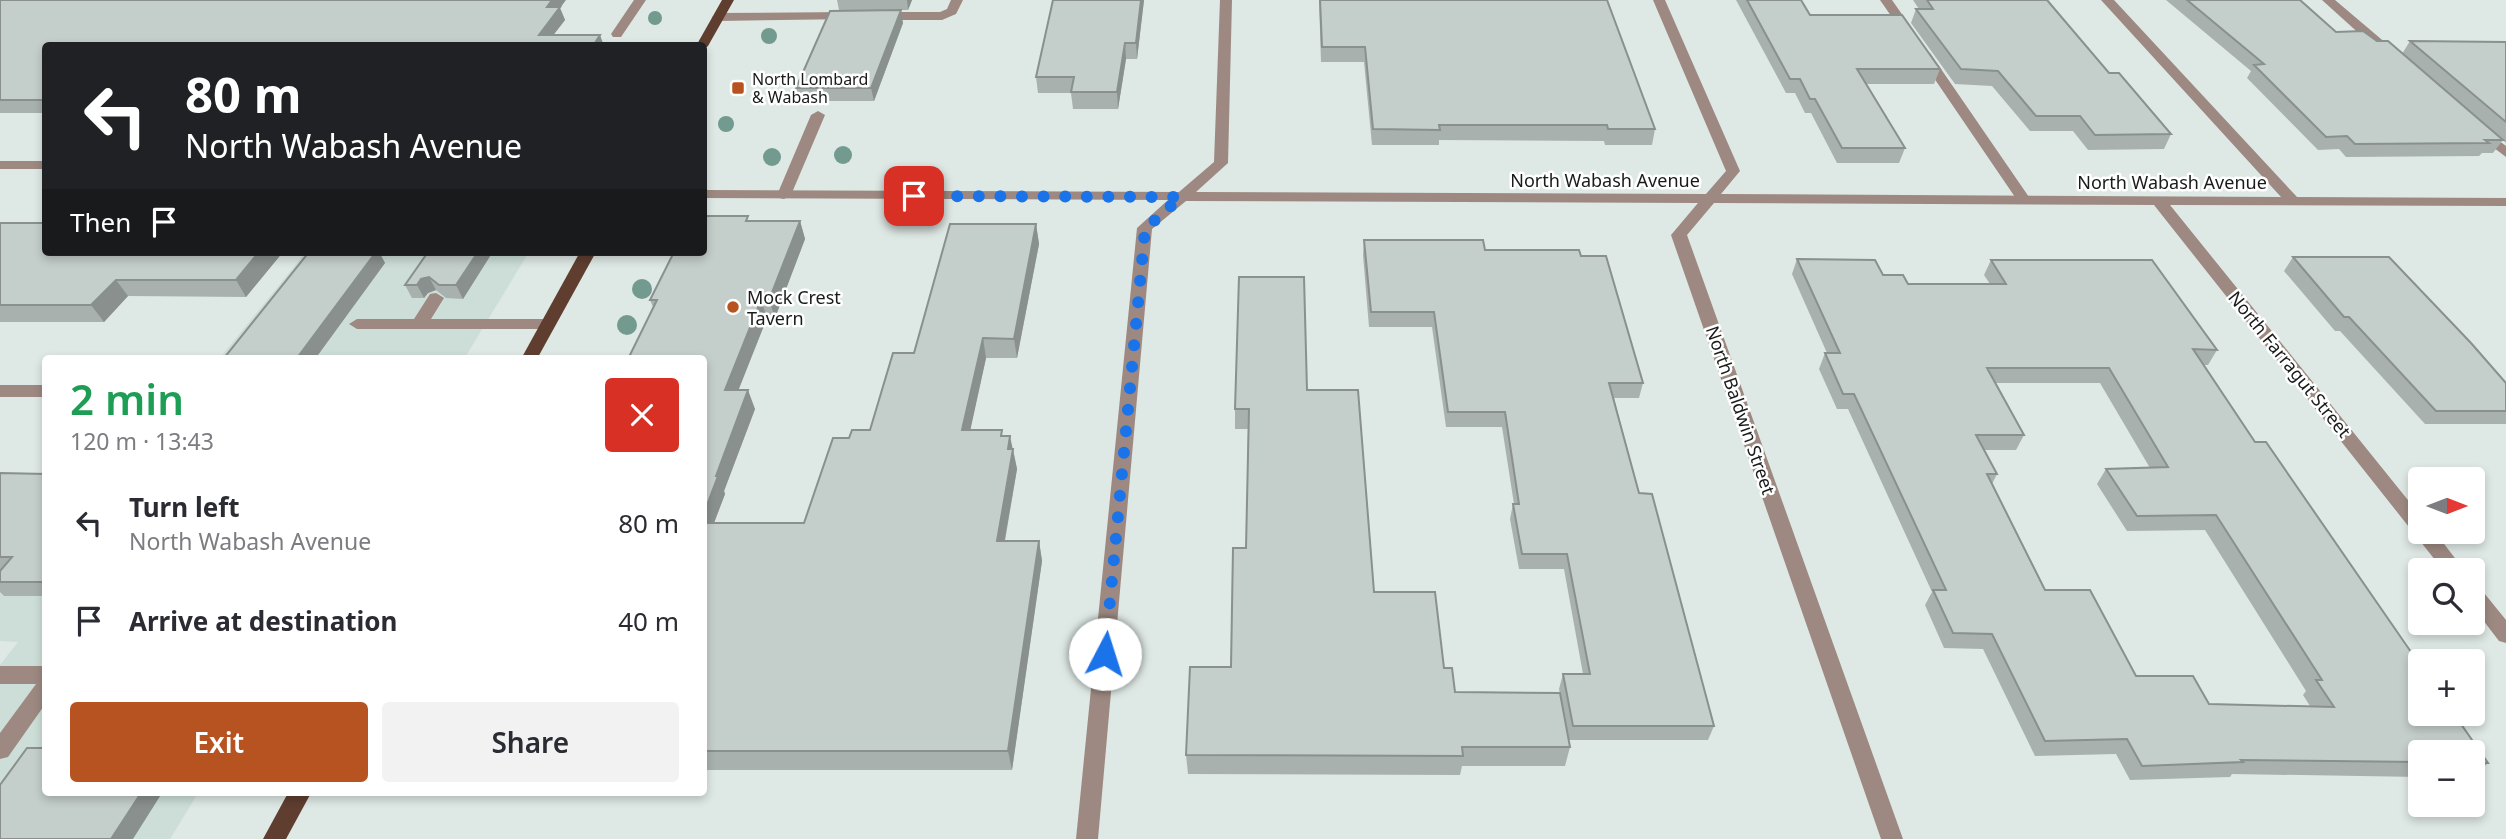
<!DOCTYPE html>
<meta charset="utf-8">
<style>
:root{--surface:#fff;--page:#f2f2f3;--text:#2b2b33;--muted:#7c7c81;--accent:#b75321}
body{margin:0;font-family:"Noto Sans",sans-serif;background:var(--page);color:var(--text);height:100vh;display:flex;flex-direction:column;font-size:26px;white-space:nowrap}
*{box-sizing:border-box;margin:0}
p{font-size:23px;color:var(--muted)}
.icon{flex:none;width:38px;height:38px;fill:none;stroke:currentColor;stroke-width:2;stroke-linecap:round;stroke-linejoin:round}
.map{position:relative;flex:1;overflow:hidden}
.sheet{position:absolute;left:42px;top:355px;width:665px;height:441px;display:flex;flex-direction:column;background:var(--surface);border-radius:7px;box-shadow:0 4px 10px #0003}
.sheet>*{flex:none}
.top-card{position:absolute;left:42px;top:42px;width:665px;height:214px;border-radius:7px;box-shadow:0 4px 10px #0003;background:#202124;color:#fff;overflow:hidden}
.needle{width:46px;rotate:90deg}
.fabs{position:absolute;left:2408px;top:467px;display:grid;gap:14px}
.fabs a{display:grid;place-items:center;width:77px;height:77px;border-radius:7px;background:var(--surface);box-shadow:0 4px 10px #0003;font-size:35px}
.pin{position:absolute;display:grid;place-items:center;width:60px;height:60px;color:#fff;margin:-30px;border-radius:14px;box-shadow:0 4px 10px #0006}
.me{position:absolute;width:77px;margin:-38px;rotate:5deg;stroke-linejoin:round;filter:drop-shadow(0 0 5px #0008)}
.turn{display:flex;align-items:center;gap:24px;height:147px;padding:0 28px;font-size:32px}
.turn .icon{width:91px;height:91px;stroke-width:2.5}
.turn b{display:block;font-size:49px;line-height:60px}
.then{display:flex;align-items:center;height:66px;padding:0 28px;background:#0003;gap:14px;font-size:26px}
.round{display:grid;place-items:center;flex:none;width:74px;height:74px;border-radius:7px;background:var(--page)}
.head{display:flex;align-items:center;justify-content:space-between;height:119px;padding:0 28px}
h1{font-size:42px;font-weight:600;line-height:52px;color:#1e9e55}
.action{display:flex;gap:14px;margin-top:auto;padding:14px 28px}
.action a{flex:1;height:80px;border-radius:7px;background:var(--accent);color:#fff;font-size:28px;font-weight:600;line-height:80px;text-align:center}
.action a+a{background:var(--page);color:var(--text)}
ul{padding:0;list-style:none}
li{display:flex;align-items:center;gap:21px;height:98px;padding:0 28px}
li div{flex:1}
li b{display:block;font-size:26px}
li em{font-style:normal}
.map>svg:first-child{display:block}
</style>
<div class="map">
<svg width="2506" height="839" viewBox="0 0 2506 839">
<rect width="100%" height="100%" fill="#dee8e4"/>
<!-- built -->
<g fill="#ccded7">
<polygon points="306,252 529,252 464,359 219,359"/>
<polygon points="45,497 46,793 198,793 170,839 0,839 0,665 18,642 0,641 0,552"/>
</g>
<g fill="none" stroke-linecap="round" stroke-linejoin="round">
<!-- service -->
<g fill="#9d8981" fill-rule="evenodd">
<polygon points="634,0 646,0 621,37 613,37 611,34"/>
<polygon points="951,0 963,0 956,14 942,20 878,20 872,16 878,12 940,12 947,9"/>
<polygon points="1880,0 1892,0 1915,33 1913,36 1905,36"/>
<polygon points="2322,0 2335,0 2394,50 2394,56 2384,56"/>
<polygon points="850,12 856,16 854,19 718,21 712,17 718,13"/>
<polygon points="1925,52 1930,53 2031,200 2029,203 2019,203 2017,200 1919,56"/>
<polygon points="818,111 825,115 791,195 784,199 779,198 777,195 811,115"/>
<polygon points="2482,128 2506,146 2506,157 2477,135 2475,132"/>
<polygon points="436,293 444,298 431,319 548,319 556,324 548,329 357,329 349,324 357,319 414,319 430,294"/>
<rect x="0" y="385" width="46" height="12"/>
<polygon points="46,677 46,703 8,757 0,759 0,733 39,680"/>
</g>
<!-- minor -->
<g fill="#9d8981" fill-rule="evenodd">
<polygon points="1220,0 1232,0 1228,163 1196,192 1706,194 1726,171 1653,0 1665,0 1740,171 1721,194 2281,197 2101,0 2114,0 2297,197 2506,198 2506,206 2170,205 2420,515 2420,532 2435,532 2464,570 2443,570 2154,205 1714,203 1687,235 1903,839 1881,839 1671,235 1698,203 1186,201 1152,229 1098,839 1076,839 1137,228 1168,200 704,198 704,190 1179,192 1214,162"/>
<rect x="0" y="161" width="46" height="8"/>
<polygon points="2473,585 2480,588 2506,620 2506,643 2499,641 2473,607"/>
<rect x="0" y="666" width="46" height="18"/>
</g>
<!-- primary -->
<g fill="#5f3e30" fill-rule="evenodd">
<polygon points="722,0 734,0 708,46 704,49 704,46 696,46"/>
<polygon points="580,252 596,252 537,359 521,359"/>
<polygon points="288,793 311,793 286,839 263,839"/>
</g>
</g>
<!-- trees -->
<g fill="#729a8e">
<circle cx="655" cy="18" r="7"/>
<circle cx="769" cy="36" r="8"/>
<circle cx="726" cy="124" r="8"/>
<circle cx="843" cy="155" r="9"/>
<circle cx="772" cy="157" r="9"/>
<circle cx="642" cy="289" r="10"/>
<circle cx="627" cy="325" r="10"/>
</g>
<!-- wall -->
<g fill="#a9b1ae" fill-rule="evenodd">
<polygon points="0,0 560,8 565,20 553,35 46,46 46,113 0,113"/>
<polygon points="837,0 912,0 908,10 839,10"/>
<polygon points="1144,0 1137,59 1126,59 1118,109 1073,109 1071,93 1038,93 1036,77"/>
<polygon points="1319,0 1607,0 1655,129 1652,145 1605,145 1604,141 1439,140 1439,145 1372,145 1364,62 1321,62"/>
<polygon points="1736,0 1801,0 1810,15 1940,69 1934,84 1866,84 1905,148 1899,163 1837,163 1811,113 1805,113 1795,93 1786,93"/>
<polygon points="1913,0 2047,0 2109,73 2171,134 2164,149 2088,150 2073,131 2030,131 1992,86 1955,84 1911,23 1916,9 1919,9"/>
<polygon points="2166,0 2300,0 2336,32 2377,41 2402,54 2410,41 2506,42 2506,143 2503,140 2493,153 2482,153 2479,156 2346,157 2339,149 2318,150 2247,78 2251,71"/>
<polygon points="903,23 874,101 799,101 796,88"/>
<polygon points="750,221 800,221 805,239 775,318 767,318 738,390 755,409 724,491 725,494 714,523 804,523 849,438 870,430 914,353 1036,224 1039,244 1017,358 986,358 970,430 1003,436 1013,449 1017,469 1005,541 1039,541 1042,561 1012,770 706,770 704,778 704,359 653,307 650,300"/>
<polygon points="0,223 283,252 246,297 128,296 104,322 0,322"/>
<polygon points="1364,240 1485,250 1581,256 1643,383 1639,398 1614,398 1639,493 1714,726 1708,740 1569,740 1559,689 1563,674 1583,674 1564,569 1519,569 1510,519 1513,504 1514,504 1502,427 1446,427 1432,327 1369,327 1363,255"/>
<polygon points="309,252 379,252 385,263 315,359 225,359 224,358"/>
<polygon points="492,253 463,299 446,298 436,290 428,293 424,298 412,298 405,285"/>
<polygon points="2293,257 2506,383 2506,424 2425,424 2340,331 2335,331 2284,271"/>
<path d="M1797 259 1883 275 1908 284H1990L1984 275 1991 260 2217 350 2208 365H2203L2255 442 2488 763 2473 777V752H2420V777L2232 774 2230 777 2130 780 2116 754 2035 756 1983 649 1944 648 1925 605 1932 592 1848 409H1837L1819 369 1825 353H1827L1792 274ZM1996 383H2100L2150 468 2106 469 2097 484 2127 531 2205 530 2306 691 2303 695 2310 706 2209 704 2136 676 2045 590 1992 484 1997 474 1984 450H2016L2024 435Z"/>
<polygon points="1307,390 1374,592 1444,668 1455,692 1570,747 1565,766 1462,766 1460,775 1188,774 1186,755 1231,667 1246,548 1248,429 1235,429 1235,409"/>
<polygon points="0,473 46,474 46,596 4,596 0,592"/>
</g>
<!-- shaded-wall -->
<g fill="#89908d">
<polygon points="552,0 566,0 560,8 565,20 545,46 539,35 547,7"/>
<polygon points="907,0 912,0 908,10"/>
<polygon points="1141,0 1144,0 1137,59 1136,43"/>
<polygon points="901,10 903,23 874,101 871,88"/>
<polygon points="600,35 604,46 593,46"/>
<polygon points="1125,43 1126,59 1118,109 1117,92"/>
<polygon points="800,221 805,239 775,318 769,300"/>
<polygon points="1036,224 1039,244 1017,358 1014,339"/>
<polygon points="259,252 283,252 246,297 236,280"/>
<polygon points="376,252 379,252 385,263 315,359 298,359 297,358"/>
<polygon points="478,252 491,252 492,253 463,299 456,285"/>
<polygon points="429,277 436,290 428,293 424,298 417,285 421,279"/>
<polygon points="116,280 128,296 104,322 91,305"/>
<polygon points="761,300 767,318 731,409 725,390"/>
<polygon points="983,338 986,358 966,450 962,430"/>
<polygon points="748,390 755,409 724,491 725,494 709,536 704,522 704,513 716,476"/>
<polygon points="1010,436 1017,469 1001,561 997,541"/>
<polygon points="1039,541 1042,561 1012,770 1008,751"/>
<polygon points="141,793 162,793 133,839 111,839"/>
</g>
<!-- building -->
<g fill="#c4ceca" stroke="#89908d" stroke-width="2" fill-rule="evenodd">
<polygon points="0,0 552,0 547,7 560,7 539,35 600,35 593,46 46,46 46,100 0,100"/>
<polygon points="1053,0 1141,0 1136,43 1125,43 1117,92 1071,92 1074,77 1036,77"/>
<polygon points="1320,0 1607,0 1655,129 1608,129 1607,125 1439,125 1440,130 1373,129 1365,47 1322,47"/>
<polygon points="1747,0 1801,0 1810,15 1902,15 1940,69 1857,69 1905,148 1842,148 1815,99 1810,99 1800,79 1790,79"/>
<polygon points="1927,0 2047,0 2109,73 2119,73 2171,134 2095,135 2080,116 2036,116 1998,71 1961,69 1916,9 1933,9"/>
<polygon points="2187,0 2300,0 2336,32 2363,31 2377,41 2388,41 2503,140 2485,140 2489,143 2355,144 2347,136 2326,137 2254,65 2264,64"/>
<polygon points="901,10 871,88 796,88 830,11"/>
<polygon points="2410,41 2506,42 2506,122"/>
<polygon points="704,216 748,216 746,221 800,221 769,300 761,300 725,390 748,390 716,476 718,476 704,513 704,359 628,359 657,300 650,300 674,252 704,252"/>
<polygon points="0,223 46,223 46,252 259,252 236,280 116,280 91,305 0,305"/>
<polygon points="950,224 1036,224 1014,339 983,338 962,430 1002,430 1001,436 1010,436 1008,449 1013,449 997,541 1039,541 1008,751 704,751 704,523 804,523 833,438 849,438 852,430 870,430 893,353 914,353"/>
<polygon points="1364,240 1483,240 1485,250 1579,250 1581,256 1606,256 1643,383 1609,383 1639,493 1652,494 1714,726 1573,726 1563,674 1590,674 1567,554 1522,554 1513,504 1519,504 1505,412 1448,412 1434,312 1371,312"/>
<polygon points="309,252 376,252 297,358 224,358"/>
<polygon points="428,252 478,252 456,285 439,285 429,277 421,279 417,285 405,285"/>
<polygon points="2293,257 2389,257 2471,343 2506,383 2506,411 2436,411 2349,317 2344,317"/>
<path d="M1797 259 1875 260 1883 275H1903L1908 284H2006L1991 260H2152L2217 350 2193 349 2255 442H2266L2420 665V714H2454L2488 763H2473V752H2420V762L2241 760 2243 762 2142 766 2127 739 2045 741 1992 634 1953 633 1933 590H1946L1854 394H1843L1825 353H1840ZM1987 368H2109L2168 467 2106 469 2137 516 2216 515 2322 680H2316L2334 707 2209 704 2193 676H2136L2090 590H2045L1987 474H1997L1976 435H2024Z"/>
<polygon points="1239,277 1304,277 1307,390 1358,390 1374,592 1435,592 1444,668 1452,668 1455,692 1560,693 1570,747 1462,747 1463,756 1186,755 1190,667 1231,667 1233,548 1246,548 1249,409 1235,409"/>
<polygon points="0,473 46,474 46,582 0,582 0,571 12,557 0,557"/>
<polygon points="27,748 46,748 46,793 141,793 111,839 0,839 0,785"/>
</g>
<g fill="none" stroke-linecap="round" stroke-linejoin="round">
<!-- route -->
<polyline stroke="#1a73e8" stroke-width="12" stroke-dasharray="0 21.6" points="914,196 1181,197 1145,229 1105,654"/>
</g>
<!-- markers -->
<g fill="#b75321" stroke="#fff" stroke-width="2.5">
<rect x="731" y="81" width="14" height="14" rx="3.5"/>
<circle cx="733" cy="307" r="7"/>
</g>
<g text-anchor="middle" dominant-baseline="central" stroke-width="5" stroke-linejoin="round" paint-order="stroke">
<!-- far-poi labels -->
<g font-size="16" fill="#181b1a" stroke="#fff" text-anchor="start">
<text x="752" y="79">North Lombard<tspan x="752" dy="18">&amp; Wabash</tspan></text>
</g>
<!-- street labels -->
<g font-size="18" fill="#181b1a" stroke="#fff">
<text x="1605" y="180">North Wabash Avenue</text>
<text x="2172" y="182">North Wabash Avenue</text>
<text transform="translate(2290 364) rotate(51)">North Farragut Street</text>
<text transform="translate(1741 410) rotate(71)">North Baldwin Street</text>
</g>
<!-- poi labels -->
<g font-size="18" fill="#181b1a" stroke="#fff" text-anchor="start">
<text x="747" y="297">Mock Crest<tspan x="747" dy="21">Tavern</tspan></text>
</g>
</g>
</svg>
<div class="fabs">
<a><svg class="needle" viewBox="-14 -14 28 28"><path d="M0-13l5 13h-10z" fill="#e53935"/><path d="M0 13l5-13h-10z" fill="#7c7c81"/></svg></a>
<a><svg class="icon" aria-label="search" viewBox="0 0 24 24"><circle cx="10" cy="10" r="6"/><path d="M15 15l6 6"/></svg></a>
<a>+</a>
<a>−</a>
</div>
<div class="pin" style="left:914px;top:196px;background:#d93025"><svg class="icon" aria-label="arrive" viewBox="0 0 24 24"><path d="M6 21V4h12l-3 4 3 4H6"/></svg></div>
<svg class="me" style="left:1105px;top:654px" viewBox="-20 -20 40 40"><circle r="19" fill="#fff"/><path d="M0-13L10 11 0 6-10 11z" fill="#1a73e8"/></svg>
<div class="top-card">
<div class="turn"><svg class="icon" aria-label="left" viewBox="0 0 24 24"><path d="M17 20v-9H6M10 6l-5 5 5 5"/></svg><div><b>80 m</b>North Wabash Avenue</div></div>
<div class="then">Then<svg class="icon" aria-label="arrive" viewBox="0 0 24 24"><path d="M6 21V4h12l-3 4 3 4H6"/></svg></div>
</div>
<section class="sheet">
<div class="head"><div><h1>2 min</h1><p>120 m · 13:43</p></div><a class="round" style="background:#d93025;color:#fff"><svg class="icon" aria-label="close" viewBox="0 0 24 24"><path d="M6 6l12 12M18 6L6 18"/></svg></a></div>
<ul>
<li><svg class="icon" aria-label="left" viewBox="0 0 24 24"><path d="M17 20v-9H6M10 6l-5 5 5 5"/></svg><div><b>Turn left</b><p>North Wabash Avenue</p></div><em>80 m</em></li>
<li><svg class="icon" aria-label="arrive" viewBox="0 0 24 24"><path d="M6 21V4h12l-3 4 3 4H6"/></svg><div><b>Arrive at destination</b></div><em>40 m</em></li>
</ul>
<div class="action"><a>Exit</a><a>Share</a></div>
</section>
</div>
